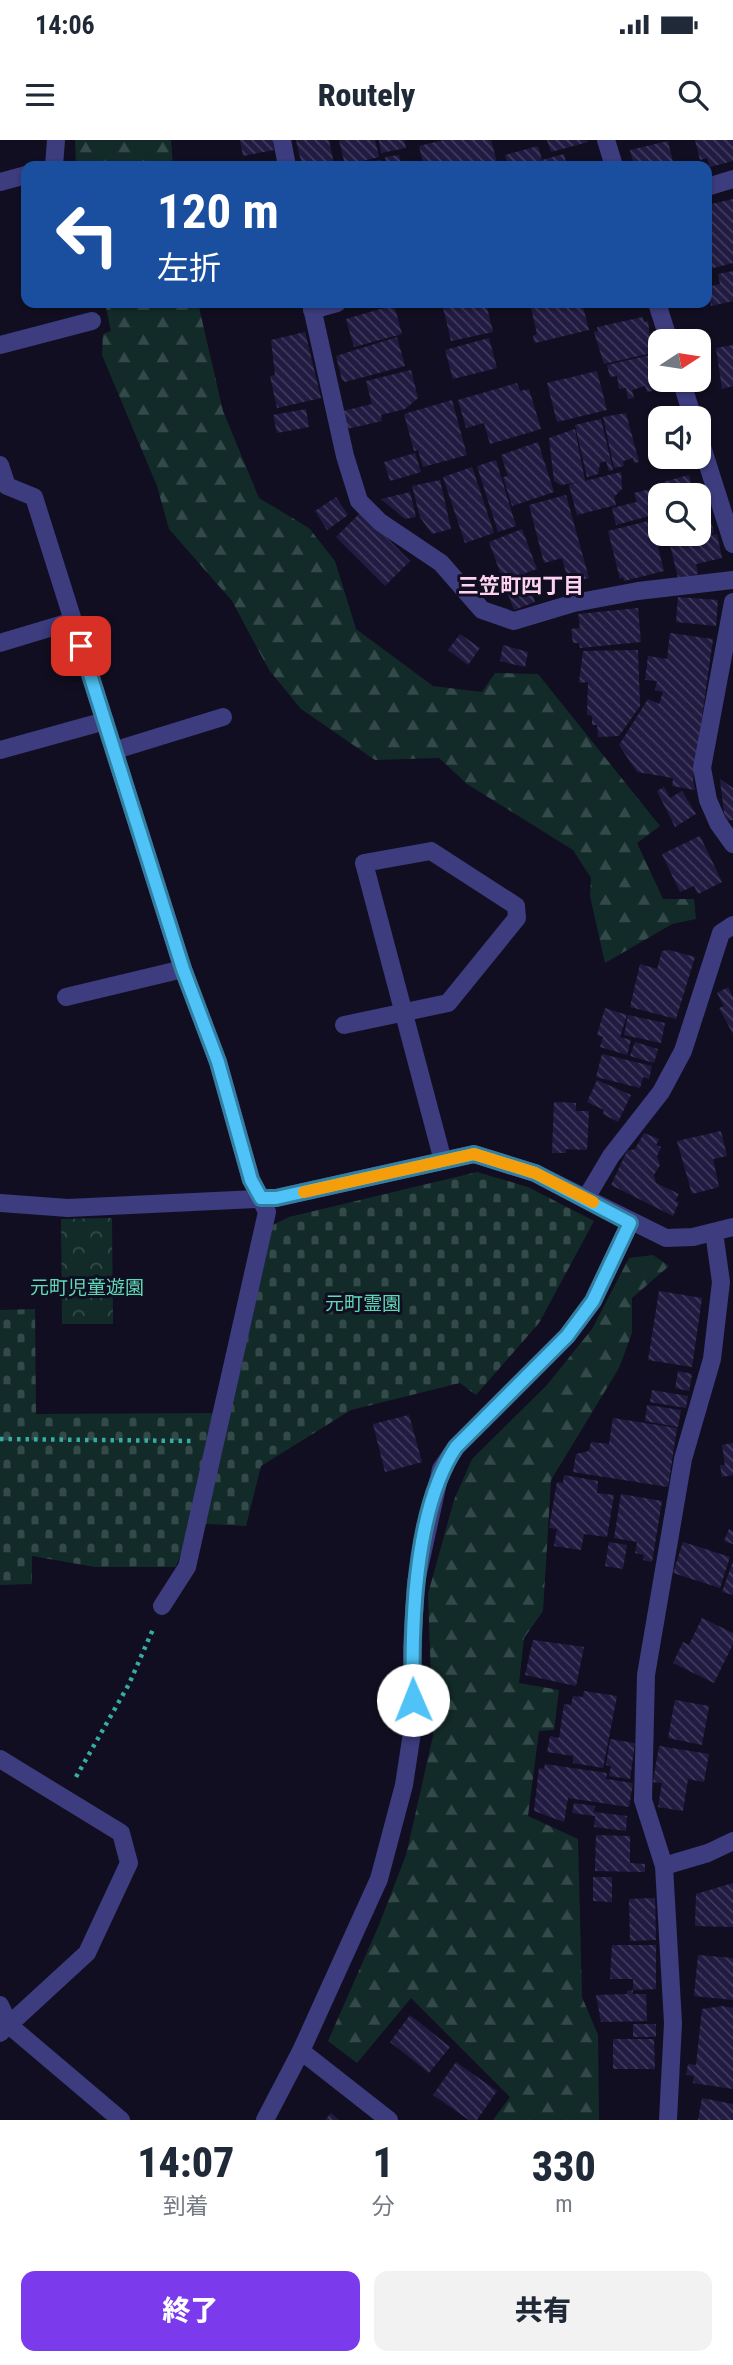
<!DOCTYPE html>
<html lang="ja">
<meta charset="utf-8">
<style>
:root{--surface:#fff;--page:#f2f2f3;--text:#1f2937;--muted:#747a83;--accent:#7c3aed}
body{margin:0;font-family:"Roboto Condensed","Noto Sans JP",sans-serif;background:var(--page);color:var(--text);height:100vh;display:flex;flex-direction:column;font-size:26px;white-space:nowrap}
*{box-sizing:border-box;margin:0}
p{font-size:23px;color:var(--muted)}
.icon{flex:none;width:38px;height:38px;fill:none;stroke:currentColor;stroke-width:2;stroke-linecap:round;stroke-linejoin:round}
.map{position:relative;height:1980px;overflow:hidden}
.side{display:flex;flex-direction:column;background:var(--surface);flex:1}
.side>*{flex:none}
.banner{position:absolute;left:21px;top:21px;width:691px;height:147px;border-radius:14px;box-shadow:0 2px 5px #0004;background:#1a4fa0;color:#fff;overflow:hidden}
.needle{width:46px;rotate:78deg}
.fabs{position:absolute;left:648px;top:189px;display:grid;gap:14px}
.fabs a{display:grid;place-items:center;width:63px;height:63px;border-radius:14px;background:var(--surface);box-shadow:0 2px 5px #0004;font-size:35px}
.pin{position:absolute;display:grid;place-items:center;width:60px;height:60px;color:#fff;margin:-30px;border-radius:14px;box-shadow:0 4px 10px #0006}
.me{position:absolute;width:77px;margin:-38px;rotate:359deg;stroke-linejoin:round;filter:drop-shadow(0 0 5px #0008)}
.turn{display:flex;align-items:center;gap:24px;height:147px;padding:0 21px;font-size:32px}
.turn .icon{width:91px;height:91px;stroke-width:2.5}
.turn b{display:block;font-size:49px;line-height:60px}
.eta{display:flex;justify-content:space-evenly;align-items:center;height:119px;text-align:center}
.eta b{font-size:42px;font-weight:800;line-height:49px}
.action{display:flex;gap:14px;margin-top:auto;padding:14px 21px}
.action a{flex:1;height:80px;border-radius:14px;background:var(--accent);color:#fff;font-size:28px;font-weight:800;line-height:80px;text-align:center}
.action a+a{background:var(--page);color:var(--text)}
.status{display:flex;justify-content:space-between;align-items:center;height:49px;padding:0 35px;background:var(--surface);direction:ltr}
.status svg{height:19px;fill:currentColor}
header{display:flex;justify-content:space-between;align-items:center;height:91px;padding:0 21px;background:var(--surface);font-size:32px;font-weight:800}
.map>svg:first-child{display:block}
</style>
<div class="status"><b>14:06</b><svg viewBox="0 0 49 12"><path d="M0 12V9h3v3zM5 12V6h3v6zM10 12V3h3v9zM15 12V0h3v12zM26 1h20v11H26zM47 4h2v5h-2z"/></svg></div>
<header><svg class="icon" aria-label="menu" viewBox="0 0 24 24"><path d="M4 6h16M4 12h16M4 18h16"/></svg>Routely<svg class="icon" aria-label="search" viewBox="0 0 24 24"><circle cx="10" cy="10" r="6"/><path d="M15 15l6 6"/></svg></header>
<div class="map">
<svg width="733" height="1980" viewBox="0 0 733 1980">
<defs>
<pattern id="forest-firs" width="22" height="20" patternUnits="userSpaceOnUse" patternTransform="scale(1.75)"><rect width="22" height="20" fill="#122b29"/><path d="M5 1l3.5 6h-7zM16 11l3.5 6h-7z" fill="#344949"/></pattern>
<pattern id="cemetery-stones" width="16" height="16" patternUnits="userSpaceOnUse" patternTransform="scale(1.75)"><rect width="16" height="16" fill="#122b29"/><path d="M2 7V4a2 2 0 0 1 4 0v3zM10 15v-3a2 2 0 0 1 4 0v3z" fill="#344949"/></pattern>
<pattern id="park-crowns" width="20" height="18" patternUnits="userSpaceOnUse" patternTransform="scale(1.75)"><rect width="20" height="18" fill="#122b29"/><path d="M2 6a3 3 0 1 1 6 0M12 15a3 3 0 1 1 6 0" fill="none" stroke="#344949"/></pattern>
<pattern id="building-back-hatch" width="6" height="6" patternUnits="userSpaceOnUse" patternTransform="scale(1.75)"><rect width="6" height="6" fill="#221b41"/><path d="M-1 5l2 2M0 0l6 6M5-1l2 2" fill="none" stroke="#413b5d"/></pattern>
</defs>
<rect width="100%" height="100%" fill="#110e21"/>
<!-- forest -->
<g fill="url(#forest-firs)">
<polygon points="75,0 171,0 173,26 76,26"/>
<polygon points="105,163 198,163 223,271 259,358 309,388 335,421 356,489 433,546 482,552 495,533 538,534 660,686 637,703 663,759 694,759 696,779 672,784 605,823 590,756 591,738 573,710 467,644 439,618 375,620 301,569 269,530 232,461 169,389 157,346 102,215 103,194 111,191"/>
<polygon points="653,1115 669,1126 632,1158 632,1193 619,1228 551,1340 543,1471 524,1498 519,1543 559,1550 554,1590 539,1591 528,1676 578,1699 582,1857 598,1895 599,1980 493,1980 510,1957 411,1858 357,1923 328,1901 379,1785 406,1715 433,1596 428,1454 454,1360 472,1319 547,1245 592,1189 629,1118"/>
</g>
<!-- cemetery -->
<polygon fill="url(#cemetery-stones)" points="477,1032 528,1047 594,1081 539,1183 476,1255 460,1243 351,1270 261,1326 246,1386 191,1383 176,1427 95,1427 32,1416 32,1444 0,1445 0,1170 35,1169 36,1274 230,1273 273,1085 289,1077"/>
<!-- park -->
<polygon fill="url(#park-crowns)" points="112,1078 113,1184 62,1184 61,1079"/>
<!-- building -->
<g fill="url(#building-back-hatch)">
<polygon points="240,0 273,0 274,10 243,16"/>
<polygon points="296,0 329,0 334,24 302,26"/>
<polygon points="339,0 375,0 379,17 345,25"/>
<polygon points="379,0 404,0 406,8 381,13"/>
<polygon points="444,0 491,0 498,26 424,26 419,6"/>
<polygon points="547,0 587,0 588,2 551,12"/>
<polygon points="695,0 733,0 733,21 710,27 707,18 700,20"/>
<polygon points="668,1 674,26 634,26 630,10"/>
<polygon points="538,6 542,20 564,14 567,26 508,26 505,15"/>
<polygon points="399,15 402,26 387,26 385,17"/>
<polygon points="381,20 382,26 362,26 362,24"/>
<polygon points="733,59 733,123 710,129 707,116 707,105 710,104 707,65"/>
<polygon points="733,131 733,161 711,166 707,147 720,144 718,134"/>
<polygon points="442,163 486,163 493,192 451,201"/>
<polygon points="553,163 582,163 589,190 535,203 533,196 537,194 531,168"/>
<polygon points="394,165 402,194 354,207 346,179"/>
<polygon points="643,177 644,182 648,181 652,213 604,224 594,192 598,191 597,187"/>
<polygon points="305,192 321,258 277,268 270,236 275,235 271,200"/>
<polygon points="397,197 405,226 345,242 342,240 336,216"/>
<polygon points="489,198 497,228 453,239 445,210"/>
<polygon points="733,205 733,246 722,249 716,208"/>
<polygon points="659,213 660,240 664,240 666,248 647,252 645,246 632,250 634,258 628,259 626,248 619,249 617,236 610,237 607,225"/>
<polygon points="411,230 418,258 405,269 381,275 382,281 347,289 343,271 372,264 366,241"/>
<polygon points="597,231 607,270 557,282 547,243"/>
<polygon points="517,243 520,251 529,249 541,289 490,304 484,283 466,288 458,260"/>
<polygon points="452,260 467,315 423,327 418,310 414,311 404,274"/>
<polygon points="306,269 309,287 277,293 273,275"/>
<polygon points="626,273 639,322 634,323 633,318 623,321 624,326 614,328 603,277"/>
<polygon points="601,279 613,330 609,331 606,321 600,323 598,334 587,337 575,285"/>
<polygon points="575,289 585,341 621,332 622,349 614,357 616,365 577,375 569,345 578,342 561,345 554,341 549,298"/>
<polygon points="538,302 554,352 512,366 503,337 508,336 501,315"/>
<polygon points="415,313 421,332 390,341 384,322"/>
<polygon points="496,320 516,386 498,392 477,326"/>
<polygon points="472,327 494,393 465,403 443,337"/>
<polygon points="689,335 694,355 660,355 660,373 616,385 612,368 637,362 634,353 651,349 652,355 665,352 663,342"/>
<polygon points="440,340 451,389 432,394 420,377 412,346"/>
<polygon points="410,352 416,377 405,379 381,359"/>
<polygon points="566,355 589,438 569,443 562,418 544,423 529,365"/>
<polygon points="336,357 348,375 327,390 315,371"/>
<polygon points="706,361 714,393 681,401 680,396 673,398 672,394 698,394 698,363"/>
<polygon points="361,372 410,421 385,446 336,397"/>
<polygon points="660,378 660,394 665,394 667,402 657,404 664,431 624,441 623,437 620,439 608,391"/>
<polygon points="522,389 537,429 525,433 535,462 514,470 489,402"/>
<polygon points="717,394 722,418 696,424 698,434 678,438 670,405"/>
<polygon points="678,457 718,460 716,486 676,482"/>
<polygon points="638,468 641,502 580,508 579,503 573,503 571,489 580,488 578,474"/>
<polygon points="670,493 713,499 693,641 695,650 672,646 673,638 637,632 619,605 648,559 659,564 663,552 655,550 657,541 645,540 648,516 667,519"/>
<polygon points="460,494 480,508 468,525 448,510"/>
<polygon points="503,505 528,512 525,527 500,521"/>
<polygon points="638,510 640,566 619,596 598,597 597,585 592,585 592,576 587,575 588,542 579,543 583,511"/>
<polygon points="720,639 733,648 733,680 725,681"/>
<polygon points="664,647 670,658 682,651 696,674 675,687 657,651"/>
<polygon points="700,696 722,742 698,754 694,746 680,752 662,714"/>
<polygon points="669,810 695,817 676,879 630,867 640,824 657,829 662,811"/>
<polygon points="728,847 733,857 733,894 719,868 724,866 717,853"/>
<polygon points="605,868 627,875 620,897 631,900 627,915 600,907 603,897 597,895"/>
<polygon points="628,875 665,883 661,903 624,895"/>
<polygon points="635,902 658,909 654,923 630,916"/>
<polygon points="602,914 652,926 649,939 643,937 640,948 596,937"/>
<polygon points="597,940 631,955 618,982 603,974 604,970 587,962"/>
<polygon points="554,962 576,963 576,971 589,971 587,1010 566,1009 566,1013 552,1013"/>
<polygon points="721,991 727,1016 713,1019 719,1047 692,1054 677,1001"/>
<polygon points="644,993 659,999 656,1005 661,1007 657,1016 660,1025 654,1035 656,1043 679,1054 675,1061 679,1062 673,1076 611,1045 627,1011 635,1009"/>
<polygon points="659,1151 702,1158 692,1227 648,1220"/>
<polygon points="678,1231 692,1234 689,1251 675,1248"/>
<polygon points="652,1250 688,1256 686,1268 650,1262"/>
<polygon points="647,1265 681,1270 678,1287 645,1281"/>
<polygon points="409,1275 422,1322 385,1332 373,1284"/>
<polygon points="613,1278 677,1288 668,1347 573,1332 576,1314 589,1311 591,1302 609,1304"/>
<polygon points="733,1303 733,1335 722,1337 720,1325 725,1325 722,1305"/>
<polygon points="564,1335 598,1341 597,1353 614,1355 607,1397 584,1394 581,1410 554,1406 557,1389 549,1388 557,1342 563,1343"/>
<polygon points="621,1354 662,1361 652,1422 643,1420 644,1415 635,1413 637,1402 614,1398"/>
<polygon points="729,1389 733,1391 733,1404 724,1401"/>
<polygon points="609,1402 627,1405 623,1429 605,1426"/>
<polygon points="683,1402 730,1417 720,1448 673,1433"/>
<polygon points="733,1421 733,1455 722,1452"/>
<polygon points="702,1478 733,1493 733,1504 714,1543 673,1523 683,1502 689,1505"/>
<polygon points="533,1500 584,1507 576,1546 525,1535"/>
<polygon points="584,1551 617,1556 603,1628 573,1623 573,1616 547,1612 550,1596 559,1598 564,1564 571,1565 573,1556 583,1557"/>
<polygon points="675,1560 709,1566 702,1605 668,1598"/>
<polygon points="610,1599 635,1603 630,1639 609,1636 611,1626 606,1625"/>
<polygon points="659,1606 709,1614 704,1642 688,1639 683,1671 658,1667 662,1643 653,1642"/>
<polygon points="545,1624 607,1633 606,1639 633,1643 629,1667 568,1658 564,1682 534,1671 539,1628 544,1629"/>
<polygon points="574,1663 595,1666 594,1672 627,1676 626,1691 594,1687 595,1676 572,1673"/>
<polygon points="596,1695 630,1696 630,1723 645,1724 645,1732 595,1731"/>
<polygon points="593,1737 612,1737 612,1762 593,1761"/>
<polygon points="733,1743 733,1787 695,1786 696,1754"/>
<polygon points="655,1758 656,1800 630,1801 629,1759"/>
<polygon points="612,1805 656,1805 656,1849 633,1850 633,1839 610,1839"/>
<polygon points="698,1815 733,1818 733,1860 694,1856"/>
<polygon points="633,1850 633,1854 646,1854 647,1881 601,1882 596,1855 627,1854 627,1851"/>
<polygon points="723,1866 733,1868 733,1949 693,1943 694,1936 686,1935 688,1924 696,1925 702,1869"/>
<polygon points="410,1875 450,1907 429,1933 390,1902"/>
<rect x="633" y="1884" width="23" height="13"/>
<polygon points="613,1899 654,1899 655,1929 613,1929"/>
<polygon points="456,1922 497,1951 477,1980 469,1980 433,1955"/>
<polygon points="702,1958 733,1964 733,1980 698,1980"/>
<polygon points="331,1973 339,1980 325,1980"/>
</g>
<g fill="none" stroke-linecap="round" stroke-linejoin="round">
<!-- path -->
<g stroke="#34aea2" stroke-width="4.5" stroke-dasharray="3.5 5" stroke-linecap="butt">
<polyline points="0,1299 192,1301"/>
<polyline points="76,1637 129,1544 154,1487"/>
</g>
<!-- minor -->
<g stroke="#3c3c7e" stroke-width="18">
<polyline points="282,0 287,26"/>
<polyline points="606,0 614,26"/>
<polyline points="54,26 56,0"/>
<polyline points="0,42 26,35"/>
<polyline points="707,47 733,39"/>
<polyline points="311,163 345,316 359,361 380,382 441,423 482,470 514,481 574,463 638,451 733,440"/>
<polyline points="657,163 669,201"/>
<polyline points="312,170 337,163"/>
<polyline points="0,205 92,181"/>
<polyline points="681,240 693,278"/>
<polyline points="698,294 733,404"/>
<polyline points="0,325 7,346 34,357 183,829 218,922 251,1039 267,1072 187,1427 162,1466"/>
<polyline points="733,462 702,628 708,660 718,683 733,704"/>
<polyline points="0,503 73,481"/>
<polyline points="0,610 105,581"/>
<polyline points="116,610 223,577"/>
<polyline points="66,857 183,829"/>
<polyline points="344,885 448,863 517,778 516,766 431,711 364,723 443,1021"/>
<polyline points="586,1058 611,1016 661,952 683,911 721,793 733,785"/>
<polyline points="0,1063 68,1068 276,1058 474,1014 535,1033 666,1098 693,1097 733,1087"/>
<polyline points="0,1619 121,1693 129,1723 87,1813 0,1893"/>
<polyline points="664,1726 708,1713 733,1701"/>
<polyline points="0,1865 10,1886 121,1980"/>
<polyline points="301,1911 389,1980"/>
<polyline points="265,1980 301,1911 379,1739 404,1645 413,1586 412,1508 416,1442 441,1329 456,1307 567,1196 593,1161 630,1083"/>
<polyline points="668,1980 673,1883 664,1726 643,1660 646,1535 683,1319 712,1219 721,1142 714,1092"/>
</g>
</g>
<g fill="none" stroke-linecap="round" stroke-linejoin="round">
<defs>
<path id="route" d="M81 506 183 829 218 922 251 1040 261 1058H276L474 1014 535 1033 630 1083 593 1161 567 1196 456 1307C414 1369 411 1487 413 1560"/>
</defs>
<!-- route casing -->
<use href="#route" stroke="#337fa1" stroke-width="18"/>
<!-- route -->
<use href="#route" stroke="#4fc3f7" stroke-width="12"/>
<!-- slow -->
<polyline stroke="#f59e0b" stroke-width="12" points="304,1052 474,1014 535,1033 593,1062"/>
</g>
<g text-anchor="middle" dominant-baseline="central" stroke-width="6" stroke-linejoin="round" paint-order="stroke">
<!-- park labels -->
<g font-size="19" fill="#60d9b7" stroke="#110e21">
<text x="87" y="1147">元町児童遊園</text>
<text x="363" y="1163">元町霊園</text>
</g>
<!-- neighbourhood labels -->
<g font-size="21" font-weight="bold" fill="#fdd3ef" stroke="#110e21">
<text x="521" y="446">三笠町四丁目</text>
</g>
</g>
</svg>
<div class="fabs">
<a><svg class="needle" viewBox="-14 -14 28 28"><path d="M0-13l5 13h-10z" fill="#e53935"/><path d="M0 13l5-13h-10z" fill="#747a83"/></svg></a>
<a><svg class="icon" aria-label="sound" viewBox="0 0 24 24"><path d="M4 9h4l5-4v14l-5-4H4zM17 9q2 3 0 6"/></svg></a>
<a><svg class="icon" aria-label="search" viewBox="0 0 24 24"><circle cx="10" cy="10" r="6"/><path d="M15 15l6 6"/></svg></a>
</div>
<div class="pin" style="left:81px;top:506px;background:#d93025"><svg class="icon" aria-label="arrive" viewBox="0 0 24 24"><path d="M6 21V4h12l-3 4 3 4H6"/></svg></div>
<svg class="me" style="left:413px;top:1560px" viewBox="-20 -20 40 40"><circle r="19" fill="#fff"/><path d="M0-13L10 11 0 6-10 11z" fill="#4fc3f7"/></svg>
<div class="banner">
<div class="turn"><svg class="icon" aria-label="left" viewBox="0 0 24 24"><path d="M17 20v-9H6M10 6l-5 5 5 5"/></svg><div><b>120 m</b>左折</div></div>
</div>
</div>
<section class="side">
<div class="eta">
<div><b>14:07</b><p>到着</p></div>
<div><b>1</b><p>分</p></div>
<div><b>330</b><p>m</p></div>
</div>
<div class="action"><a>終了</a><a>共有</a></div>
</section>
